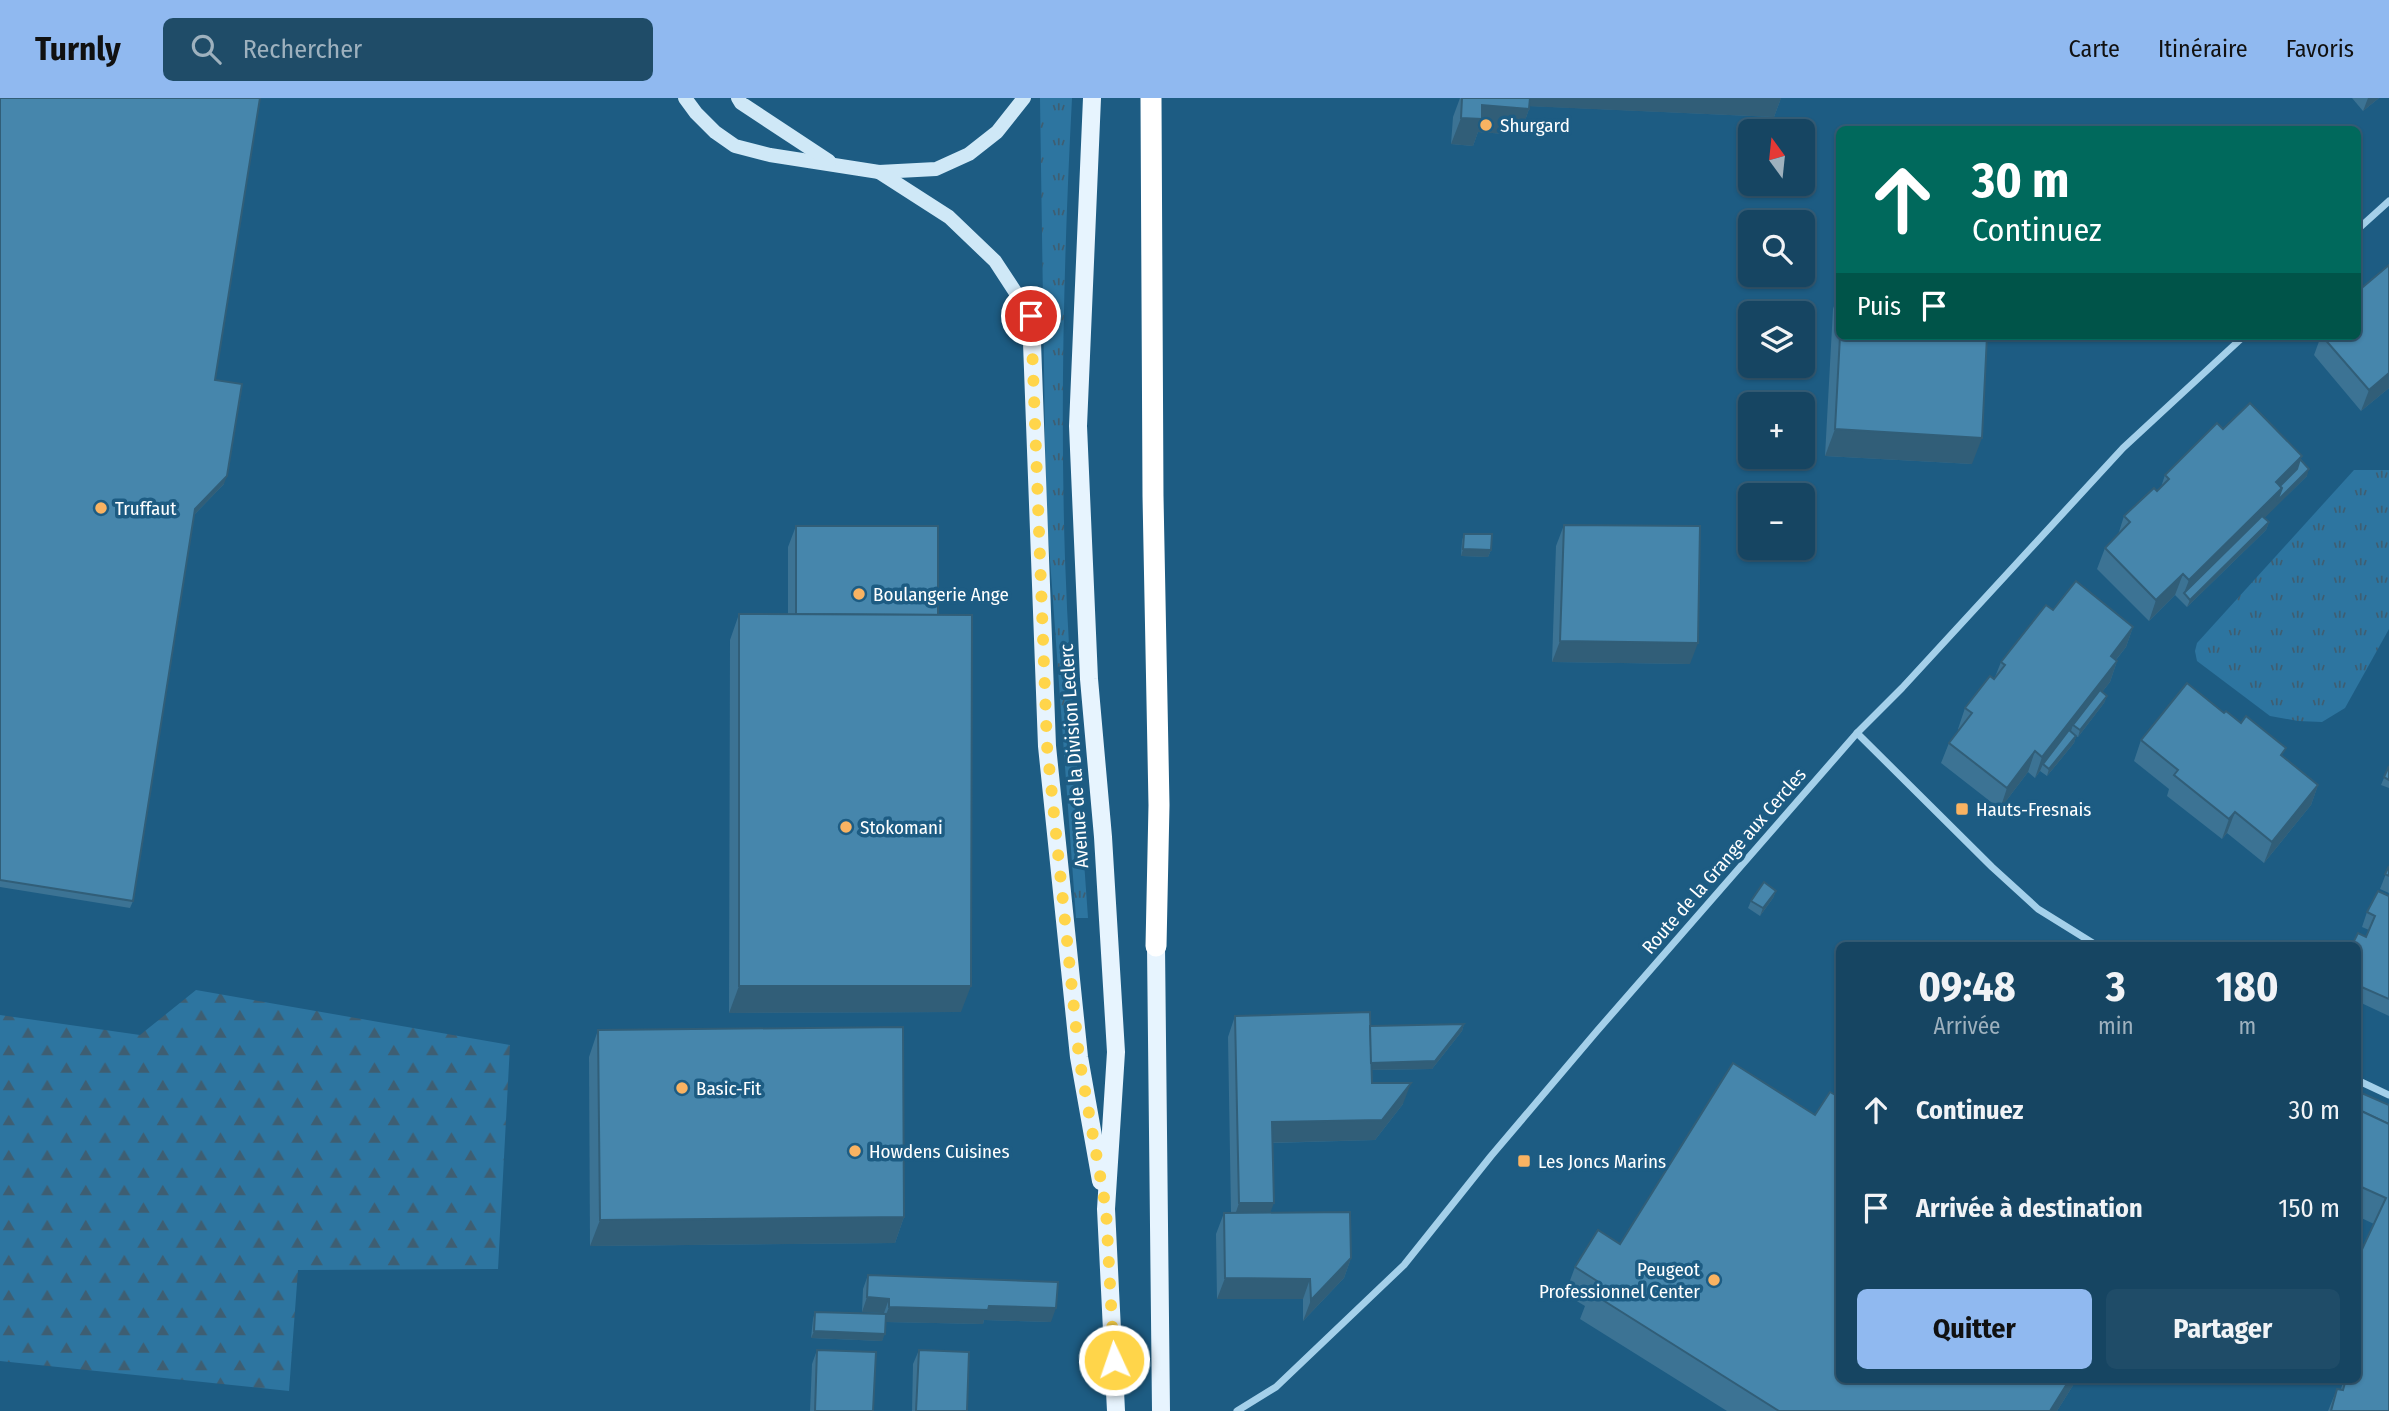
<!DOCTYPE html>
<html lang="fr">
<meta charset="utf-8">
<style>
:root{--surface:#164562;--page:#1f4c68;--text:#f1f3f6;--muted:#9eb1be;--line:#355d77;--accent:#90b9f0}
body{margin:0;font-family:"Fira Sans Condensed",sans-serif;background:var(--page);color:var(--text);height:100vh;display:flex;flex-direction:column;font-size:26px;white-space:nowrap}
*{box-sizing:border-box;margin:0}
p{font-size:23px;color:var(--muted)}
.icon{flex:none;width:38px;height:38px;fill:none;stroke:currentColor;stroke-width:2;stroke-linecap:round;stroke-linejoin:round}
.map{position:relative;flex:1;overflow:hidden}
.sheet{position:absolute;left:1836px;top:844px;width:525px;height:441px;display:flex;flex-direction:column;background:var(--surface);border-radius:10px;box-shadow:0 2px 5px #0004,0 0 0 2px var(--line)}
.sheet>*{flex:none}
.guide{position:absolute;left:1836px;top:28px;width:525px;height:214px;border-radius:10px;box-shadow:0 2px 5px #0004,0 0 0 2px var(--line);background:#00695c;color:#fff;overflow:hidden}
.needle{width:46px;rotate:345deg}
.fabs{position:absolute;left:1738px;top:21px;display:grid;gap:14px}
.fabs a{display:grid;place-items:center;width:77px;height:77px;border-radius:10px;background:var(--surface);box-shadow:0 2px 5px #0004,0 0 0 2px var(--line);font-size:35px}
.pin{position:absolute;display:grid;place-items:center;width:60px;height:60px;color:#fff;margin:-30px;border:4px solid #fff;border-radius:50%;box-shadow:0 2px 7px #0007}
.me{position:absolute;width:77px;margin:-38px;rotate:357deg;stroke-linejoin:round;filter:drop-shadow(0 0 5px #0008)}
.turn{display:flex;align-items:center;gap:24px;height:147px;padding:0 21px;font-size:32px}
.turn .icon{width:91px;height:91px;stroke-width:2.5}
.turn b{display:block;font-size:49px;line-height:60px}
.then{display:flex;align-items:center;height:66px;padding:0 21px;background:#0003;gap:14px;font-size:26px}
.eta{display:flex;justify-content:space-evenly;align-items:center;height:119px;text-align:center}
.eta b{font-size:42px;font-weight:700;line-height:49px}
.action{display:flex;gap:14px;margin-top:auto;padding:14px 21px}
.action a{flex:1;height:80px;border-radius:10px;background:var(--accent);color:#111;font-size:28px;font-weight:700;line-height:80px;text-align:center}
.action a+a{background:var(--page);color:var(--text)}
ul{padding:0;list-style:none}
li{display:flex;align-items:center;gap:21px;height:98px;padding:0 21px}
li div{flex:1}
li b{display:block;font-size:26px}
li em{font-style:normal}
header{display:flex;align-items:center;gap:42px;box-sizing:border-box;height:98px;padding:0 35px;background:var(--accent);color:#111}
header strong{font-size:33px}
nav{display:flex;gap:38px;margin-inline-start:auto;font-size:24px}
.search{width:490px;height:63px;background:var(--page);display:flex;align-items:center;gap:18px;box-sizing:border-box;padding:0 24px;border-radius:10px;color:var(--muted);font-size:26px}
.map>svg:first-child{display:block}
</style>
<header>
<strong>Turnly</strong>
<div class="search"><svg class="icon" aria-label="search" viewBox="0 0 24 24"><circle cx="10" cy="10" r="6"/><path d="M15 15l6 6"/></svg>Rechercher</div>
<nav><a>Carte</a><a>Itinéraire</a><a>Favoris</a></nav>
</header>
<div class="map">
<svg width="2389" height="1313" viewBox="0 0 2389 1313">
<defs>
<pattern id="grass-tufts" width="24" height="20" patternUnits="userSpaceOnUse" patternTransform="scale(1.75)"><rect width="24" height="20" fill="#2d75a0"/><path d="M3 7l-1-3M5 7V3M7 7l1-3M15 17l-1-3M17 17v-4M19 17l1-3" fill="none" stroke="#3e5e72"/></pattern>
<pattern id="forest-firs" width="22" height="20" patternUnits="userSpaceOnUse" patternTransform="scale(1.75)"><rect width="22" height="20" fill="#2d75a0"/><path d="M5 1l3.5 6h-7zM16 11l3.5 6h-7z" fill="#3e5e72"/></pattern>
</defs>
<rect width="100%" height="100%" fill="#1d5c83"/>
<!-- grass -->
<g fill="url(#grass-tufts)">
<path d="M1040 0H1072C1064 153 1060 307 1065 461 1069 580 1080 700 1088 820H1076L1046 406Z"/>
<polygon points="2354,372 2389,372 2389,531 2345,610 2322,624 2298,623 2270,618 2197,563 2195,553 2197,545"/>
</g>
<!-- forest -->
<polygon fill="url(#forest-firs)" points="196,892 510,947 498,1171 298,1172 289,1293 0,1263 0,917 140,937"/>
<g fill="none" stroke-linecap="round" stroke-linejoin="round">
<!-- street -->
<g stroke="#a4d0ea" stroke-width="7">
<polyline points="2357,132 2389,103"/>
<polyline points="1857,635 1992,769 2038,811 2096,847"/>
<polyline points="2357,982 2389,997"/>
<polyline points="1237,1313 1276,1289 1404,1167 1491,1058 1597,933 1857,635 1902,590 2123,350 2244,238"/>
</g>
<!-- secondary -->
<g stroke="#cfe8f7" stroke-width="14">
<polyline points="685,0 696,15 715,34 735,48 770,57 879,74 936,71 969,56 997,34 1024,0"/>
<polyline points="738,0 741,5 829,63"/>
<polyline points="879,74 949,119 995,163 1031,218"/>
</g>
<!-- primary -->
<g stroke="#e7f4fe" stroke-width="18">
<polyline points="1092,0 1078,328 1089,581 1103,739 1116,954 1106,1111 1116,1313"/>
<polyline points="1031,218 1047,648 1079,959 1101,1083"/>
<polyline points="1156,848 1161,1313"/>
</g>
<!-- highway -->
<polyline stroke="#fff" stroke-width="21" points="1151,0 1153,398 1159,707 1156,848"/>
</g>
<!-- wall -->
<g fill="#3c7394">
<polygon points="0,0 215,282 224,386 194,417 133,803 130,810 0,789"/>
<polygon points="1460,0 1781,0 1774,19 1530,8 1520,37 1478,34 1473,48 1451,46 1453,19"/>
<polygon points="2352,0 2379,0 2363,13"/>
<polygon points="2389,167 2389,290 2361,313 2314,257 2321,238 2357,238"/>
<polygon points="1839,193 1839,238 1972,366 1825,358 1833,211"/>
<polygon points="2223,331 2302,358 2300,361 2307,378 2264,420 2269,424 2266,432 2187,509 2175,497 2149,523 2097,471 2105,450 2118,437 2124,418 2161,389 2165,377"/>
<polygon points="1564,427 1690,566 1552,564 1556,448"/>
<polygon points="796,428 938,517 961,914 729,915 730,542 739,516 788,516 788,449"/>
<polygon points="1464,436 1491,452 1488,459 1461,458 1462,443"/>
<polygon points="2053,512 2133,529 2126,549 2116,562 2117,563 2110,584 2102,594 2107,598 2104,605 2078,639 2076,638 2074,645 2047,678 2040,673 2035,680 2028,674 2000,711 1941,665 1949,645 1959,632 1958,631 1965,610 1995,579 2001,564"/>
<polygon points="2224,615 2283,658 2318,687 2311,707 2264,765 2227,735 2222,741 2167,698 2169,691 2134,663 2141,642"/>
<polygon points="2389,668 2389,690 2381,687"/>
<polygon points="2389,768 2389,795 2380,791"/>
<polygon points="1776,793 1773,800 1760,818 1748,810 1751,803"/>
<polygon points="2389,798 2389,918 2357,903 2357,847 2366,839 2369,832 2362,829 2367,814"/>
<polygon points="1235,918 1370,928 1464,926 1462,933 1432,971 1371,972 1372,985 1403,1006 1375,1042 1273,1045 1270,1115 1351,1160 1344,1180 1303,1223 1303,1201 1217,1201 1216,1136 1224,1115 1231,1115 1228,939"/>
<polygon points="598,932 904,1119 895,1145 590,1148 589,959"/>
<polygon points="2357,993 2389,1007 2389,1313 2328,1313 2337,1291 2341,1291 2344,1281 2357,1281 2374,1126 2357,1118"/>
<polygon points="1620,1146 1839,1281 2077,1281 2057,1313 1727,1313 1580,1221 1585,1208 1565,1196 1575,1169"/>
<polygon points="868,1177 1051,1224 984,1222 983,1226 886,1224 882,1243 811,1240 813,1221 815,1214 884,1216 884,1215 862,1214 863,1191"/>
<polygon points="817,1252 873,1313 810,1313 812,1266"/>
<polygon points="919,1252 967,1313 912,1313 913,1266"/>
</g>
<!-- shaded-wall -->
<g fill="#315e78">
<polygon points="1524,0 1781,0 1774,19 1522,8"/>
<polygon points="2368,0 2379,0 2363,13"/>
<polygon points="1482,7 1529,11 1520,37 1478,34 1473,48 1451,46 1461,20"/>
<polygon points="2389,275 2389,290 2361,313 2369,292"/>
<polygon points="1835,331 1982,340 1972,366 1825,358"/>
<polygon points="2302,358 2294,379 2309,371 2307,378 2186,498 2184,495 2189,482 2276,384"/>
<polygon points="227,378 224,386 192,419 195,411"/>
<polygon points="2269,424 2266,432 2187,509 2190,502"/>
<polygon points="1463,451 1491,452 1488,459 1461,458"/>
<polygon points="2183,476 2175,497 2149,523 2156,502"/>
<polygon points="2133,529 2126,549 2103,578 2111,558"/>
<polygon points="1560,543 1698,545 1690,566 1552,564"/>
<polygon points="2117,563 2110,584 2075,628 2073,627 2071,633 2043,666 2040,673 2035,680 2042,659"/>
<polygon points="2107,598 2104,605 2078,639 2080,632"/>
<polygon points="2076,638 2074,645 2047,678 2049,671"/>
<polygon points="2035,653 2028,674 2000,711 2007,690"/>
<polygon points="2318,687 2311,707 2264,765 2272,744"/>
<polygon points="2235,714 2227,735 2222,741 2229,721"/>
<polygon points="1776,793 1773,800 1760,818 1763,810"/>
<polygon points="739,888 971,888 961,914 729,915"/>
<polygon points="1464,926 1462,933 1432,971 1363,972 1366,965"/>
<polygon points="1411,985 1403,1006 1375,1042 1265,1045 1272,1024"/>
<polygon points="1239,1105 1274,1105 1266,1126 1232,1126"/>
<polygon points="904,1119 895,1145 590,1148 600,1122"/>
<polygon points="1351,1160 1344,1180 1303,1223 1311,1202"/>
<polygon points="1225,1180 1310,1181 1303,1201 1217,1201"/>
<polygon points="867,1199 889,1201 884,1215 862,1214"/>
<polygon points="989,1208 1056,1210 1051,1224 984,1222 983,1226 883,1224 889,1209"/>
<polygon points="814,1233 885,1236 882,1243 811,1240"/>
<polygon points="2070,1281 2077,1281 2057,1313 2050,1313"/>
</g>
<!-- building -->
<g fill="#4686ac" stroke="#315e78" stroke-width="2">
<polygon points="0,0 260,0 215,282 242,286 227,378 195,411 133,803 0,782"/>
<polygon points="1462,0 1530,0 1529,11 1482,7 1482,21 1461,20"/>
<polygon points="2389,167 2389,275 2369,292 2322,238 2357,238 2357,194"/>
<polygon points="1840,238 1987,238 1982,340 1835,331"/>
<polygon points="2250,305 2302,358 2276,384 2282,390 2189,482 2183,476 2156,502 2105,450 2130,424 2124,418 2154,390 2157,393 2169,381 2165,377 2217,325 2223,331"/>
<polygon points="2300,361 2309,371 2277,403 2282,390 2280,388 2297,371"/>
<polygon points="2262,418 2269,424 2190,502 2184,495"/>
<polygon points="1564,427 1700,428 1698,545 1560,543"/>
<polygon points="796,428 938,428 938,517 796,516"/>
<polygon points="1464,436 1492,436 1491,452 1463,451"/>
<polygon points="2076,483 2133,529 2111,558 2117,563 2042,659 2035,653 2007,690 1949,645 1972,615 1965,610 1990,578 1994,581 2005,567 2001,564 2046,507 2053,512"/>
<polygon points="739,516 972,517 971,888 739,888"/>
<polygon points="2187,585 2224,615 2226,613 2241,625 2246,618 2286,650 2281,657 2318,687 2272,744 2235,714 2229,721 2174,677 2178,672 2141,642"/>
<polygon points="2100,592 2107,598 2080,632 2073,627"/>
<polygon points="2069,632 2076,638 2049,671 2043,666"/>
<polygon points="2389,668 2389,682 2384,679"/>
<polygon points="2389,768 2389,778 2385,776"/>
<polygon points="1764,784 1776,793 1763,810 1751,803"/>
<polygon points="2378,793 2389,798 2389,901 2357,887 2357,847 2352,847 2358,835 2366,839 2375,818 2367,814"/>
<polygon points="1370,914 1372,985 1411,985 1382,1022 1272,1024 1274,1105 1239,1105 1235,918"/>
<polygon points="1464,926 1435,963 1371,965 1370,928"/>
<polygon points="903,929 904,1119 600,1122 598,932"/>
<polygon points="1733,965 1815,1017 1830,994 1839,999 1839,1281 2070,1281 2050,1313 1779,1313 1590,1194 1597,1183 1575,1169 1598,1132 1620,1146"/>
<polygon points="2357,993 2389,1007 2389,1026 2357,1011"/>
<polygon points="2357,1011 2389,1026 2389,1313 2331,1313 2337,1291 2343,1292 2346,1281 2357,1281 2357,1162 2386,1100 2357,1087"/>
<polygon points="1350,1114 1351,1160 1311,1202 1310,1181 1225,1180 1224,1115"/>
<polygon points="868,1177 1058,1184 1056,1210 989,1208 988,1212 889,1209 889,1201 867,1199"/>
<polygon points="815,1214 886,1216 885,1236 814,1233"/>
<polygon points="817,1252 876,1254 873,1313 815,1313"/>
<polygon points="919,1252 969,1254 967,1313 916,1313"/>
</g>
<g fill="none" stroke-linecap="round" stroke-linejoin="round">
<!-- route -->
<polyline stroke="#ffd54a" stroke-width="12" stroke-dasharray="0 21.6" points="1031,218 1047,648 1079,959 1106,1111 1114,1262"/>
</g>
<!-- markers -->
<g fill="#f9b362" stroke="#1d5c83" stroke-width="2.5">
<circle cx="1486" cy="27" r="7"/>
<circle cx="101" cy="410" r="7"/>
<circle cx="859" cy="496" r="7"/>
<rect x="1955" y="704" width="14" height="14" rx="3.5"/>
<circle cx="846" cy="729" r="7"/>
<circle cx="682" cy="990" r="7"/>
<circle cx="855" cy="1053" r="7"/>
<rect x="1517" y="1056" width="14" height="14" rx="3.5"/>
<circle cx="1714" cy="1182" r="7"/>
</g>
<g text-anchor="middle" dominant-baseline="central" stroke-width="7" stroke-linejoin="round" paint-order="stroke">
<!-- poi labels -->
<g font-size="19" fill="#fff" stroke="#1d5c83" text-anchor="start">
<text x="1500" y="27">Shurgard</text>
<text x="115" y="410">Truffaut</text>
<text x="873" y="496">Boulangerie Ange</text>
<text x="1976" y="711">Hauts-Fresnais</text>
<text x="860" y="729">Stokomani</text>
<text x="696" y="990">Basic-Fit</text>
<text x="869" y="1053">Howdens Cuisines</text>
<text x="1538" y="1063">Les Joncs Marins</text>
<text x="1700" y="1171" text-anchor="end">Peugeot<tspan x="1700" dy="22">Professionnel Center</tspan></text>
</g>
<!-- street labels -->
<g font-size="19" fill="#fff" stroke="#1d5c83">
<text transform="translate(1074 658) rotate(-94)">Avenue de la Division Leclerc</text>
<text transform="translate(1724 763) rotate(-49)">Route de la Grange aux Cercles</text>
</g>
</g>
</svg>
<div class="fabs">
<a><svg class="needle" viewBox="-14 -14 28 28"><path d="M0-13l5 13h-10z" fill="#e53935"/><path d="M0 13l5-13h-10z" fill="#9eb1be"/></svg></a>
<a><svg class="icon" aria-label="search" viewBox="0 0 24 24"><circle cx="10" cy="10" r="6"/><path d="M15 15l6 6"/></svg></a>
<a><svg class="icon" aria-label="layers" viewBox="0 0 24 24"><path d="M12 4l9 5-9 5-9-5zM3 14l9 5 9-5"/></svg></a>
<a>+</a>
<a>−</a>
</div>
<div class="pin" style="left:1031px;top:218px;background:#d93025"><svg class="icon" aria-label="arrive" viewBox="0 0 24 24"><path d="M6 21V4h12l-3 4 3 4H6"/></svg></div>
<svg class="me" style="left:1114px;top:1262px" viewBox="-20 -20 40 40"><circle r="17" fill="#ffd54a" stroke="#fff" stroke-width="3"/><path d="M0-11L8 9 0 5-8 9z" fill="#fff"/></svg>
<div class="guide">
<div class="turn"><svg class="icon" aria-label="ahead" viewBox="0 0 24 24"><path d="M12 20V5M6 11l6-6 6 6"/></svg><div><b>30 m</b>Continuez</div></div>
<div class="then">Puis<svg class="icon" aria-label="arrive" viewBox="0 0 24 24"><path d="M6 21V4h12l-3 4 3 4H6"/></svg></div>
</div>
<section class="sheet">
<div class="eta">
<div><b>09:48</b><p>Arrivée</p></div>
<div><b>3</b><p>min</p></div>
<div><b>180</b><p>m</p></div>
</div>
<ul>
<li><svg class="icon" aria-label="ahead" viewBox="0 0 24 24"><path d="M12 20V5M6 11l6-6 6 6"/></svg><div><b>Continuez</b></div><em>30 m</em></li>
<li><svg class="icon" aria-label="arrive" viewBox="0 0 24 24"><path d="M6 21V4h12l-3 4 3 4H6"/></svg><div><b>Arrivée à destination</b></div><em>150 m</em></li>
</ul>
<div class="action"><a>Quitter</a><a>Partager</a></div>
</section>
</div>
